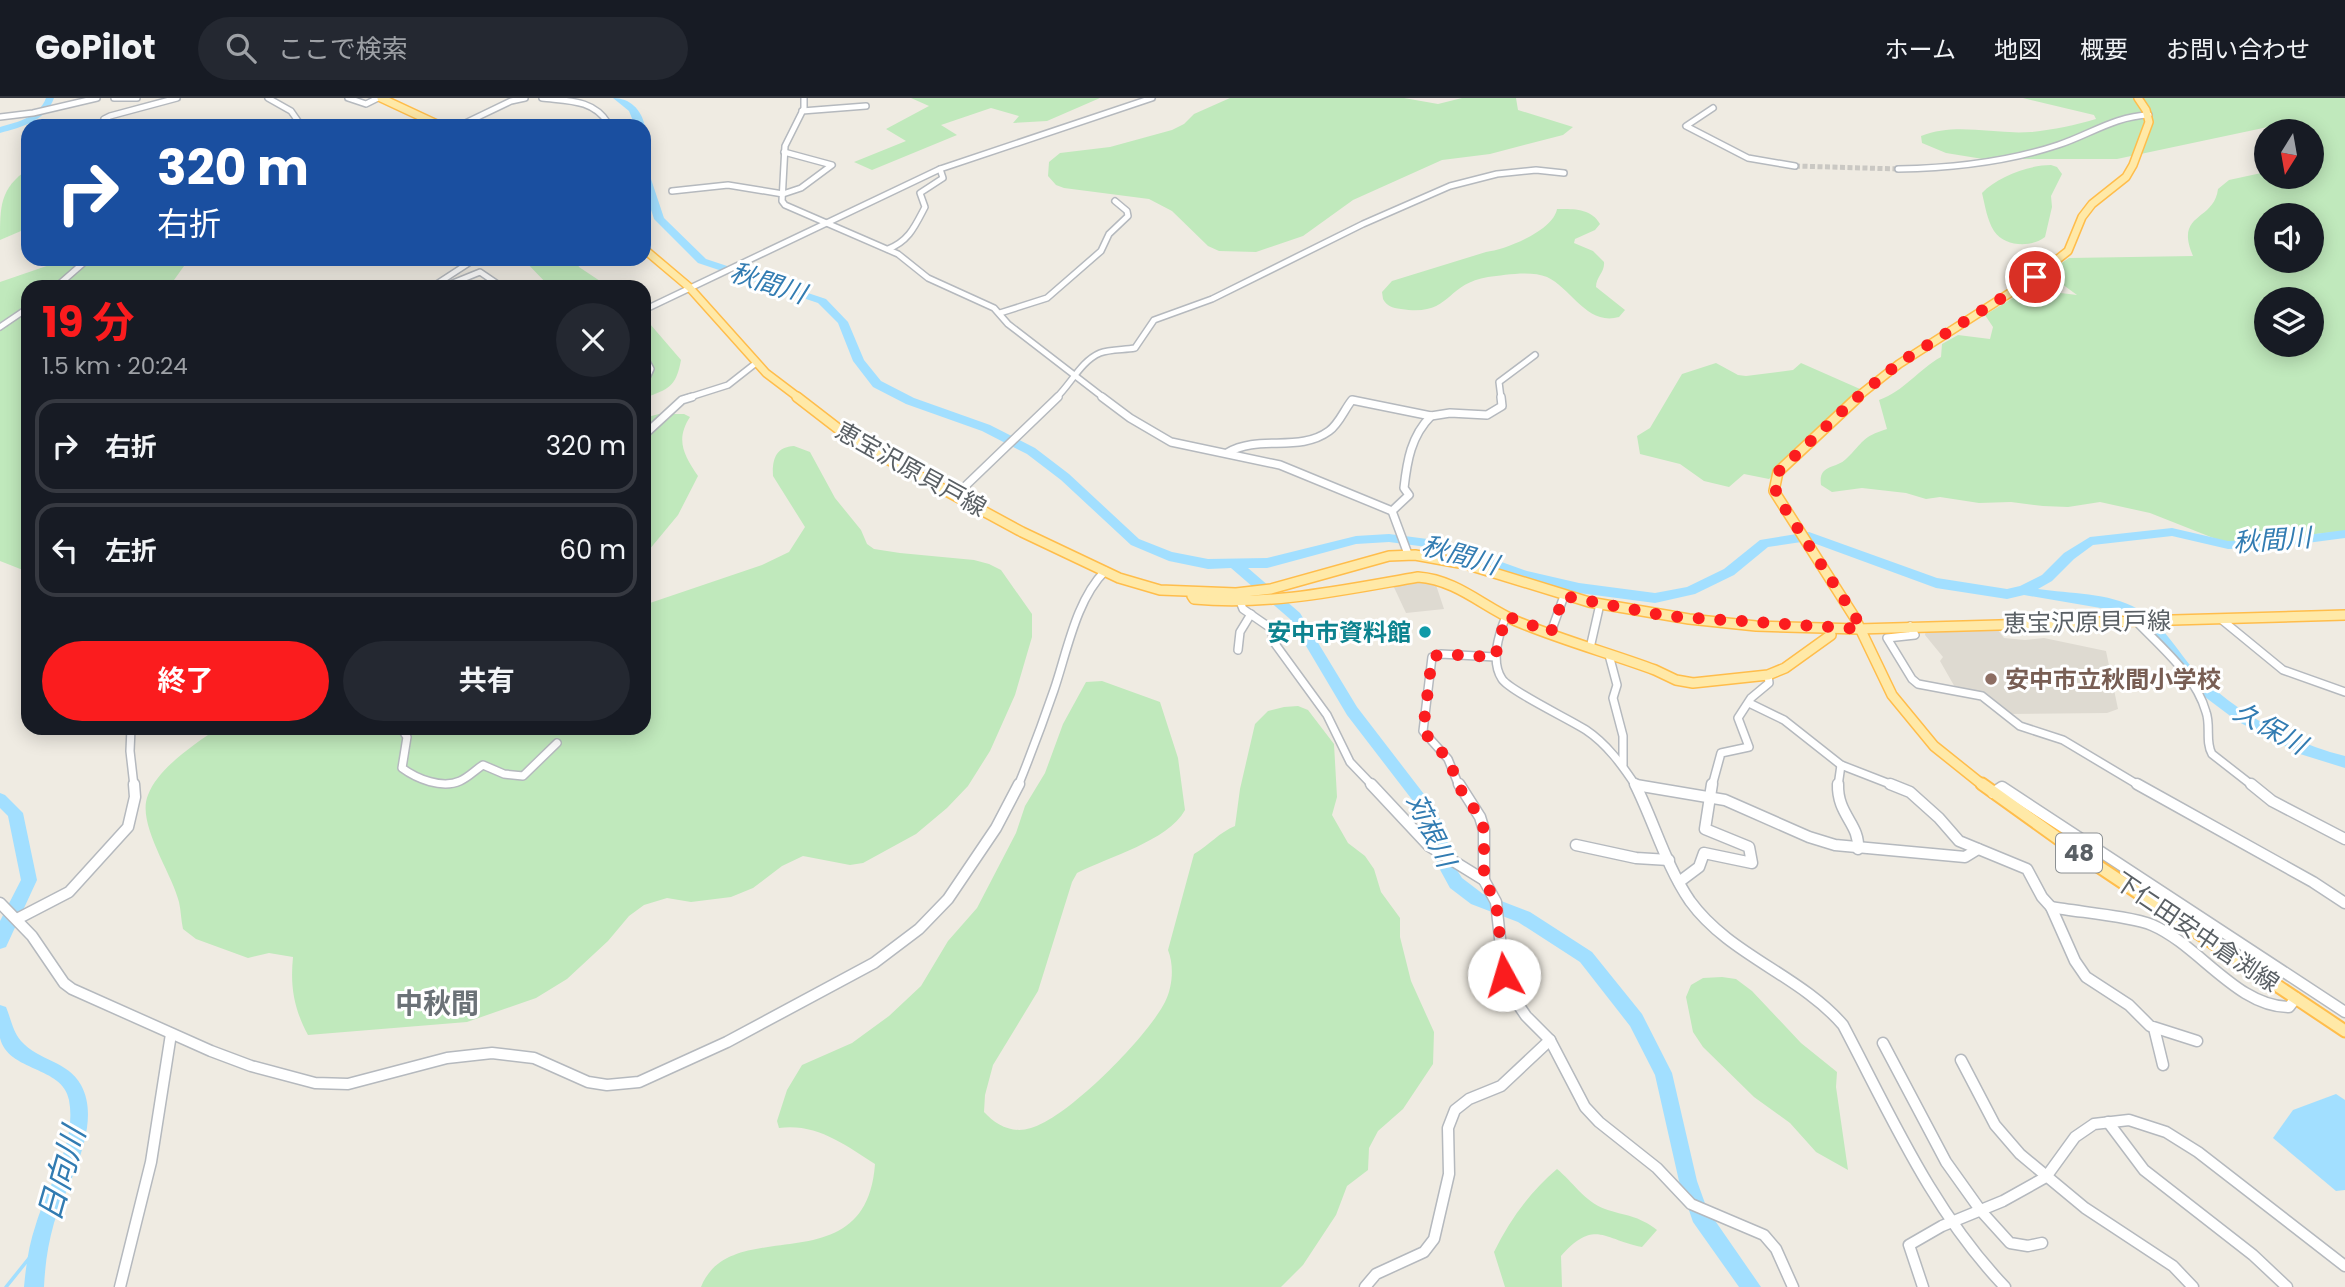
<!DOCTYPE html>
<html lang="ja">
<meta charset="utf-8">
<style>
:root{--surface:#171b24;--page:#242831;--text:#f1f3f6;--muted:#9ea1a6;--line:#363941;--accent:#fb1c1e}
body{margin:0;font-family:Poppins,"Noto Sans JP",sans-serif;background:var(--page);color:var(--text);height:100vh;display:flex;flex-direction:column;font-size:26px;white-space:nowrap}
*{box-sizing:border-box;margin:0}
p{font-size:23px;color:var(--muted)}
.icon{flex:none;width:38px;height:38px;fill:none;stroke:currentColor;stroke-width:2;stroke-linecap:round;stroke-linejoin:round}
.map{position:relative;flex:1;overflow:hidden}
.sheet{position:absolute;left:21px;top:182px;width:630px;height:455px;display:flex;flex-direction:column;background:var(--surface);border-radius:21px;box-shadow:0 4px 18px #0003}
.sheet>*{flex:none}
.hud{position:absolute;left:21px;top:21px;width:630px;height:147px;border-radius:21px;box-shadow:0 4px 18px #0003;background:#1a4fa0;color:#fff;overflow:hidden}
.needle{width:46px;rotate:191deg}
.fabs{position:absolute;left:2254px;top:21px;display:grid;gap:14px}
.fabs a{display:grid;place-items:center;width:70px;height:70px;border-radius:50%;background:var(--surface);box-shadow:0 4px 18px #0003;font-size:35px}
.pin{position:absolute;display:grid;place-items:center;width:60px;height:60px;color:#fff;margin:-30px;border:4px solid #fff;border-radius:50%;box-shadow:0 2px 7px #0007}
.me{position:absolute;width:77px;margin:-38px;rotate:354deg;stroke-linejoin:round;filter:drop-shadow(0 0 5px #0008)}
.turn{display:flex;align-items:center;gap:24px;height:147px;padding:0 21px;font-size:32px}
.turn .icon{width:91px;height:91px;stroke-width:2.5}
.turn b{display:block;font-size:49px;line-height:60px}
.round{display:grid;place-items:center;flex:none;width:74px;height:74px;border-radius:37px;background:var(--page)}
.headline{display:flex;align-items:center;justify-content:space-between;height:119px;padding:0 21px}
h1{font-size:42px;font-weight:700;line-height:52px;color:var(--accent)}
.primary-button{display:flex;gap:14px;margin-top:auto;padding:14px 21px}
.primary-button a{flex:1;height:80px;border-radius:42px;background:var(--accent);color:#fff;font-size:28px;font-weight:700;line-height:80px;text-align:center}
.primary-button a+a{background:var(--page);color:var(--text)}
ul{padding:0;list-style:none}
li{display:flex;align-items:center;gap:21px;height:94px;margin:0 14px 10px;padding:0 7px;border:4px solid var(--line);border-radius:21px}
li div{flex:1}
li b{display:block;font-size:26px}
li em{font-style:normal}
header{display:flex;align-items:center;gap:42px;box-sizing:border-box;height:98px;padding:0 35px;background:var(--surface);border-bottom:2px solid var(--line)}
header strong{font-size:33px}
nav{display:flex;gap:38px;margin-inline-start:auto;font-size:24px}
.search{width:490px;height:63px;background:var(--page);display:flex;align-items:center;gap:18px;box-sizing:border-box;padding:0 24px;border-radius:38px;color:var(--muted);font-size:26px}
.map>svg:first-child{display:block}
</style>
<header>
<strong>GoPilot</strong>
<div class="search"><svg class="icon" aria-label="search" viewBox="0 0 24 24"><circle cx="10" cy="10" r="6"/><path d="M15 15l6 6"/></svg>ここで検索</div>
<nav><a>ホーム</a><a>地図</a><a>概要</a><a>お問い合わせ</a></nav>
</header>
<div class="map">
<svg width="2345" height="1189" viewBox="0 0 2345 1189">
<rect width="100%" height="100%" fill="#efebe2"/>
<!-- education -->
<g fill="#dedad1">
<polygon points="1434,481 1444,511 1406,515 1392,485"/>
<polygon points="1926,532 1998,532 2004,540 2025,542 2044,540 2106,553 2118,611 2107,615 2007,616 1986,599 1956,591 1940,563 1943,559 1925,537"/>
</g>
<!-- green -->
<g fill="#c0e9bc" fill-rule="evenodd">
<polygon points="911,0 1100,0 1047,23 1013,25 1019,18 991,10 941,27 957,37 872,72 854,64 906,43 886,31 929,8"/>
<polygon points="1230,0 1404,0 1438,6 1462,0 1516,0 1518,12 1573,29 1563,37 1528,46 1490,56 1442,62 1353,102 1303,138 1256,154 1219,153 1208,148 1172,113 1149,101 1064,90 1056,87 1048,78 1049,64 1060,55 1110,49 1172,32 1184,26 1194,16"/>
<path d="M2023 0H2345V433L2226 445 2150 415 2100 404 2068 409 2043 408 2011 404 1979 405 1940 399 1926 401 1906 395 1862 390 1832 394 1821 387C1818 366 1836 371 1846 361 1864 344 1861 339 1887 331L1879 302C1903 294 1919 271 1941 259L1942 246 1958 237 1990 241 1993 229 1985 217 2028 191 2077 197 2047 175 2069 160 2193 158C2174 114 2214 124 2218 91L2229 82 2266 74V79H2312V70H2314L2312 33H2280L2268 29 2117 61H1983L1946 55 1922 45 1921 38C1957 24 1994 37 2031 34 2053 32 2075 27 2096 21L2094 17ZM2266 117H2312V163H2266ZM2266 201H2312V247H2266Z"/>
<path d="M2051 67 2057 69 2062 76 2051 98 2052 109 2045 139C2031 150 2005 149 1994 133 1987 122 1985 107 1982 95 1997 79 2029 67 2051 67Z"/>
<path d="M28 71V130L0 142C0 107 0 91 28 71Z"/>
<path d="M1557 111C1573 111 1591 110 1600 126L1595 132 1575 141 1574 145 1593 153 1604 164C1605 174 1596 179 1596 189L1625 212 1619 219C1587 228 1572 191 1547 179 1531 172 1504 177 1488 179 1444 186 1452 219 1401 211 1392 210 1387 208 1383 201L1382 194 1392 183 1486 154C1505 152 1553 133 1557 111Z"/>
<polygon points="67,161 189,161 169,189 28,189 28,474 0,463 0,184"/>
<polygon points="523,161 575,161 579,169 609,189 550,189"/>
<path d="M644 219 681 262C676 289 669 291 644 300Z"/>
<polygon points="1716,265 1738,277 1746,278 1793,272 1801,265 1860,291 1769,381 1744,376 1729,389 1704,383 1680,366 1640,356 1637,338 1650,330 1682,276"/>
<path d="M659 316H684L690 319C675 342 684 357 698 378L678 417 644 458V320Z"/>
<path d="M794 348 810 354 835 400 861 432 867 446 874 451 900 455 974 462 989 466 1001 472 1032 516V539L1015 597 990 653 968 688 947 710 916 736 863 765 850 767 803 758 782 768 753 790 731 799 691 804 667 800 644 807 629 818 608 843 567 881 536 900 467 924 308 937C294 911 290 889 293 859L269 855 248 860 196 841 183 831C181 822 181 813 179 804 172 775 136 725 148 697 158 670 195 646 218 630H644V507L762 467 789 454 805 429 773 378C772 361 776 349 794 348Z"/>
<path d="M1102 583 1160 604 1178 660 1185 712C1168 743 1108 759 1077 775L1072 784 1038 893 993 967 985 997 984 1014C996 1027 1012 1036 1031 1030 1068 1020 1148 938 1165 904 1173 888 1174 867 1168 852L1194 756C1209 747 1220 734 1235 728L1240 691 1255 626 1268 613 1284 609 1298 608 1308 612 1334 646 1337 699 1332 717 1348 745 1365 758 1374 771 1381 794 1400 820V839L1411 883 1434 934 1433 966 1403 1011 1378 1033 1369 1050 1368 1072 1347 1088 1336 1117 1303 1167 1281 1189H701C731 1113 866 1189 875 1066 845 1047 817 1025 779 1030L777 1023 787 992 802 967 852 945 889 918 921 888 948 843 977 810 1016 735 1025 708 1045 675 1063 626 1086 584Z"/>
<polygon points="1722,879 1736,881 1752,893 1801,945 1837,974 1836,989 1848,1072 1816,1054 1790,1025 1754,999 1703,949 1693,934 1686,899 1691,887 1703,880"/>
<path d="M1557 1071C1572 1083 1585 1104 1605 1111 1625 1118 1638 1117 1657 1132L1642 1149C1604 1142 1595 1120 1561 1158L1562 1189H1505L1494 1154C1509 1123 1530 1094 1557 1071Z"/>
</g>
<!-- water -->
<polygon fill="#a2dfff" points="2336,996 2345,1002 2345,1092 2336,1093 2273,1040 2293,1012"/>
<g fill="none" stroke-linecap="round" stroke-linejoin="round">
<!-- stream -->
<polyline stroke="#a2dfff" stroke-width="3.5" points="6,1189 39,1148"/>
<!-- river -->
<g fill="#a2dfff" fill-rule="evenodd">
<path d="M46 0H54C46 23 22 29 0 35V29C18 24 39 19 46 0Z"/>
<path d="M613 0C630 0 641 11 645 28L644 29 635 28 629 13Z"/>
<path d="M644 72 649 75 664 120 706 161 826 201 848 224 864 262 881 283 914 300 990 327 1035 350 1069 376 1139 441 1172 454 1208 461 1267 460 1356 438 1389 436 1443 443 1527 473 1579 485 1655 495 1687 489 1724 471 1760 442 1809 434 1937 480 2007 491 2020 488 2042 477 2064 455 2090 439 2172 430 2228 443 2276 441 2345 432V440L2276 449 2228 451 2172 438 2093 447 2074 461 2052 483 2038 491C2070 496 2108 494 2138 511 2163 526 2177 553 2196 574 2236 615 2290 644 2345 658V670L2300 656 2237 623 2201 596 2187 582 2146 532 2118 513 2024 497 2007 501 1936 490 1808 443 1768 449 1734 477 1695 496 1655 505 1579 495 1520 480 1442 451 1389 444 1356 446 1267 470H1248L1300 515 1357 609 1430 704 1443 726 1453 766 1462 780 1483 796 1530 814 1592 854 1642 916 1672 975 1697 1083 1707 1111 1761 1189H1739L1693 1124 1679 1083 1655 977 1630 928 1580 864 1518 824 1471 806 1450 790 1438 768 1428 727 1420 712 1347 617 1290 521 1231 470 1208 471 1169 463 1131 447 1061 382 1027 356 982 333 906 306 873 289 853 263 838 225 818 205 698 165 654 121 644 90Z"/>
<polygon points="0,695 5,697 23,715 37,782 6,849 0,851 0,823 21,782 8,718 0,710"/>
<path d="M0 907 6 909C11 921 13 934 21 943 39 963 68 963 81 987 103 1027 67 1086 54 1125 48 1146 45 1167 44 1189H24C26 1167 29 1146 36 1126 48 1087 77 1044 69 1002 63 968 8 974 0 940 0 930 0 917 0 907Z"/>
</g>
<!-- minor-tunnel -->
<polyline stroke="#cac8c3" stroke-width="5" stroke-dasharray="5 2.5" stroke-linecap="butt" points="1795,68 1898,71"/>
<defs>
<g id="minor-far2">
<polyline points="114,0 137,0"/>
<polyline points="268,0 291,13 298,23 296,28"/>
<polyline points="348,0 366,6 378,0"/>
<path d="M542 0C567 3 593 1 608 25L602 28"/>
<polyline points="804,0 804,10 785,48 782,103 785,107 898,156 928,180 994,210 1008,226 1104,300"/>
<polyline points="1713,10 1686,28 1748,60 1795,68"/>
<polyline points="802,13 866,8"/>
<polyline points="0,19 33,15 97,0"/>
<polyline points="107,28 104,21 110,18 177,0"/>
<polyline points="459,28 511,3 525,0"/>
<path d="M1898 71C1951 70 2007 64 2058 47 2089 37 2115 18 2149 17"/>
<polyline points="672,93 728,87 783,96 801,90 832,67 784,54"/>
<path d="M888 151C909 143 915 128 925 109L920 95 943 80 940 71"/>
<polyline points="56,189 88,161"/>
<polyline points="432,189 475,161"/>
<polyline points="443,189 480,174 502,189"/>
<polyline points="644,212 940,71 1152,0"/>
<polyline points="1000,215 1047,200 1101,153 1109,136 1128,118 1127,113 1115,103"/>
<polyline points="0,229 28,210"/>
<polyline points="644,258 651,271 644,286"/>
<polyline points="687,300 728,287 756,265"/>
<path d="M1056 300C1071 286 1081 263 1100 255 1110 251 1124 252 1135 250L1154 222 1212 201 1363 126 1450 88 1497 76 1536 72 1564 75"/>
<polyline points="1501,300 1499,284 1535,257"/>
</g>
<g id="minor-far1">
<polyline points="1102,299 1130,320 1171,344 1280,367 1392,413 1408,456"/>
<polyline points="644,337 682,302 692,299"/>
<path d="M1227 355C1259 336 1299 355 1329 333 1339 326 1344 312 1352 302L1431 318 1450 315 1487 317 1502 308 1501 299"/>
<polyline points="956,397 1058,299"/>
<path d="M1392 413 1409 397 1404 390C1407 363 1411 338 1431 318"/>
<polyline points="1241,506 1243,511 1272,531 1273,543 1327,617 1350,664 1373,688"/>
<path d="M1506 518C1499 536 1490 563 1502 581 1510 593 1569 621 1586 632 1607 646 1622 667 1636 688"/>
<polyline points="2222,522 2283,572 2345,594"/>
<path d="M2137 524C2162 550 2196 578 2206 614 2211 627 2205 644 2212 656L2253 688"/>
<polyline points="1910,528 1915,537 1887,540 1912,581 1918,586 1982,598 2020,628 2063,642 2140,688"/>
<polyline points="1551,534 1564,498"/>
<polyline points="1590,550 1600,506"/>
<polyline points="1238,552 1240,534 1251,516"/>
<polyline points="1609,557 1617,587 1613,600 1623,638 1623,667"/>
<polyline points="1749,605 1784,622 1841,667 1895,688"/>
<polyline points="131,630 130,653 134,688"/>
<path d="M401 630 407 639 402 670C417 681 442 691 460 683 469 679 475 672 483 667L504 676 523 678 557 645"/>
<polyline points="1636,687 1642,688"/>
<path d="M1018 688C1031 656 1043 624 1054 592 1067 554 1076 502 1105 473"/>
<polyline points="1459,688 1448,661 1423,633 1432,559 1441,556 1495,559"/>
<polyline points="1712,688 1721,655 1749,649 1738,620 1751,600 1769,585 1768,577"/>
<polyline points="1838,688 1841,667"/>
</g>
<g id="minor">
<polyline points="1371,686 1429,748 1484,782"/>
<polyline points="1459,686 1480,719 1484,732 1484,782 1496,804 1504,877 1513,899 1526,918 1550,942 1585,1009 1599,1024 1657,1070 1691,1106 1764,1137 1776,1151 1793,1189"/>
<path d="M1635 686C1654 724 1666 768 1690 803 1729 857 1800 877 1843 927 1891 1018 1933 1114 2005 1189"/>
<path d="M1838 686C1837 717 1860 726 1858 751"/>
<polyline points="1890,686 1910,694 1939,720 1959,743 2027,771 2042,799 2051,809 2075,863 2086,879 2129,907 2150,928 2197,943"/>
<polyline points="2137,686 2313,784 2345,805"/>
<polyline points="2251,686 2272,703 2345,741"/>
<polyline points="1636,687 1725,702 1809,739 1835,747 1965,759 1978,751"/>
<polyline points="1993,695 2002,689 2345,914"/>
<polyline points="1576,747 1636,760 1669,762"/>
<polyline points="1679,784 1699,769 1704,755 1752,765 1749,749 1705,731 1712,686"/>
<polyline points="0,805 32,838 64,885 72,891 211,953 251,968 315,985 348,986 447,960 492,955 534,960 588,984 607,987 639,984 727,944 874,865 919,831 948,801 996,730 1019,686"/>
<path d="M2051 809C2077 814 2130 818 2152 827 2199 847 2237 909 2289 909L2296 900"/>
<polyline points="17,821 69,794 128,729 135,699 134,686"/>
<polyline points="2154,930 2163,967"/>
<polyline points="1883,945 1946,1064 1981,1113 2010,1145 2028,1148 2042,1145"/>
<polyline points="1961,962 1995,1027 2020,1056 2085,1110 2173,1168 2193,1189"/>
<polyline points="2108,1024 2144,1072 2253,1157 2287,1189"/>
<polyline points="120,1189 151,1064 171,936"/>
<polyline points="1365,1189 1376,1176 1424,1154 1434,1141 1449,1076 1448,1030 1455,1012 1469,1001 1501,988 1550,942"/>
<polyline points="1923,1189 1909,1147 1942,1128 2003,1103 2046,1079 2075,1039 2094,1026 2129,1022 2166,1034 2198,1054 2345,1168"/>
</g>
<g id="major-far2">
<polyline points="381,0 441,28"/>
<polyline points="644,151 689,189 766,275 799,300"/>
<polyline points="1856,300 1899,266 2035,179 2068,153 2082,119 2092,106 2126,79 2133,67 2149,24 2146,12 2138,0"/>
</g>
<g id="major-far1">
<polyline points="797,299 854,343 1022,434 1119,480 1160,492 1236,495 1271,491 1389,458 1415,457 1465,466 1589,504 1689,521 1756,528 1858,531 2345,517"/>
<polyline points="1858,299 1778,374 1774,393 1855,520 1892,597 1934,648 1984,688"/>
<path d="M1192 498 1194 501C1270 508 1343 492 1418 479 1457 482 1482 508 1516 523 1561 542 1609 555 1655 572L1676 582 1693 585 1768 577 1785 570 1831 537 1829 530"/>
</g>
<polyline id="major" points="1982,686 2074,752 2345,933"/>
</defs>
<!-- minor-far2 casing -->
<use href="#minor-far2" stroke="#b5b9be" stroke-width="8"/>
<!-- minor-far1 casing -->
<use href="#minor-far1" stroke="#b5b9be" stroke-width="10"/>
<!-- minor casing -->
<use href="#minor" stroke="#b5b9be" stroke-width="13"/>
<!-- major-far2 casing -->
<use href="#major-far2" stroke="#ffbd4b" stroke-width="10"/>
<!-- major-far1 casing -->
<use href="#major-far1" stroke="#ffbd4b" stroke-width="12"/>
<!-- major casing -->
<use href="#major" stroke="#ffbd4b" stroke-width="15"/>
<!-- minor-far2 -->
<use href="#minor-far2" stroke="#fff" stroke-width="5"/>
<!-- minor-far1 -->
<use href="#minor-far1" stroke="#fff" stroke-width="7"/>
<!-- minor -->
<use href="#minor" stroke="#fff" stroke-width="10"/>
<!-- major-far2 -->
<use href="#major-far2" stroke="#ffe9a7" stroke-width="7"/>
<!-- major-far1 -->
<use href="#major-far1" stroke="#ffe9a7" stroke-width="9"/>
<!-- major -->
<use href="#major" stroke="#ffe9a7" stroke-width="11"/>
</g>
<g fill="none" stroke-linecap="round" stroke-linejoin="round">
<!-- route -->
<polyline stroke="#fb1c1e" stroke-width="12" stroke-dasharray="0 21.6" points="1504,877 1496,804 1484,782 1484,732 1480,719 1462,694 1448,661 1423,633 1432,559 1441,556 1495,559 1506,518 1551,534 1564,498 1666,518 1860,531 1856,520 1778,400 1774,386 1778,374 1854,302 1899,265 2035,179"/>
</g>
<!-- markers -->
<circle fill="#0f9aa8" stroke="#fff" stroke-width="2.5" cx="1425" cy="534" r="7"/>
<circle fill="#8d6e63" stroke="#fff" stroke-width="2.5" cx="1991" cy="581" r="7"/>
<g text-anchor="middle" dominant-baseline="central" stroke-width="6" stroke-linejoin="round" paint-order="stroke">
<!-- shield labels -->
<rect fill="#fff" stroke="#8c9093" stroke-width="2" x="2056" y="735.5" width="46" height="39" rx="5"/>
<g font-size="23" font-weight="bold" fill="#5a6065">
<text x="2079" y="755">48</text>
</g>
<!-- street labels -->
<g font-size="24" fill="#5a6065" stroke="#fff">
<text transform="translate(911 371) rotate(29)">恵宝沢原貝戸線</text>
<text transform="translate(2087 524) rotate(-1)">恵宝沢原貝戸線</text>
<text transform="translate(2197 834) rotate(34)">下仁田安中倉渕線</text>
</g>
<!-- culture labels -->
<g font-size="24" font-weight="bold" fill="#0d838f" stroke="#fff" text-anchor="end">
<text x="1411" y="534">安中市資料館</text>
</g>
<!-- education labels -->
<g font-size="24" font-weight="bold" fill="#785e54" stroke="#fff" text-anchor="start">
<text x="2005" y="581">安中市立秋間小学校</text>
</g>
<!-- water labels -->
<g font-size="26" font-style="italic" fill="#327cb2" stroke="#fff">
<text transform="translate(768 185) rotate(18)">秋間川</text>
<text transform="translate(2272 442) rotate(-4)">秋間川</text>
<text transform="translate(1460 457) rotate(16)">秋間川</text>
<text transform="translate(2270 630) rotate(29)">久保川</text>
<text transform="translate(1431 732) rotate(64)">苅根川</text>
</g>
<!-- quarter labels -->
<g font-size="28" font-weight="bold" fill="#6b7277" stroke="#fff">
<text x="437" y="905">中秋間</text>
</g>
<!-- near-water labels -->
<g font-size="32" font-style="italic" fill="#327cb2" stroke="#fff">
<text transform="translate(61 1076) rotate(-74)">日向川</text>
</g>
</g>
</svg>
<div class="fabs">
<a><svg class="needle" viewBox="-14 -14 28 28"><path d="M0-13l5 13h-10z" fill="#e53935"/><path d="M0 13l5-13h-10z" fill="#9ea1a6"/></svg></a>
<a><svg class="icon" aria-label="sound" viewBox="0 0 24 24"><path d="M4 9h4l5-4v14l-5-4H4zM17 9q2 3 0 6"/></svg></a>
<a><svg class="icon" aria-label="layers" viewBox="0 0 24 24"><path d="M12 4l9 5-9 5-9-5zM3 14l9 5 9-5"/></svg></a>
</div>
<div class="pin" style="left:2035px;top:179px;background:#d93025"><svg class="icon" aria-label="arrive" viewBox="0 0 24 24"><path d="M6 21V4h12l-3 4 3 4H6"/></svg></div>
<svg class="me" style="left:1504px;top:877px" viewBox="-20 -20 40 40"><circle r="19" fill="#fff"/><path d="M0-13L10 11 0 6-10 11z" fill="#fb1c1e"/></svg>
<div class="hud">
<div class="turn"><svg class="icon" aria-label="right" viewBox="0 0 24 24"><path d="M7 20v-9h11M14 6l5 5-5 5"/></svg><div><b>320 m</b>右折</div></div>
</div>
<section class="sheet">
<div class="headline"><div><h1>19 分</h1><p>1.5 km · 20:24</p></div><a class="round"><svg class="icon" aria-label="close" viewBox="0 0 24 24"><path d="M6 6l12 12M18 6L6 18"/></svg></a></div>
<ul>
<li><svg class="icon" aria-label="right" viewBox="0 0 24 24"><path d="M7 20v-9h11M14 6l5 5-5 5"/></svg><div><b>右折</b></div><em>320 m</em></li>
<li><svg class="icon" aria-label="left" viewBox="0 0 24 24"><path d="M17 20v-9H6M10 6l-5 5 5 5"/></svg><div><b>左折</b></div><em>60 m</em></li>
</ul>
<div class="primary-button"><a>終了</a><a>共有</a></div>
</section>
</div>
